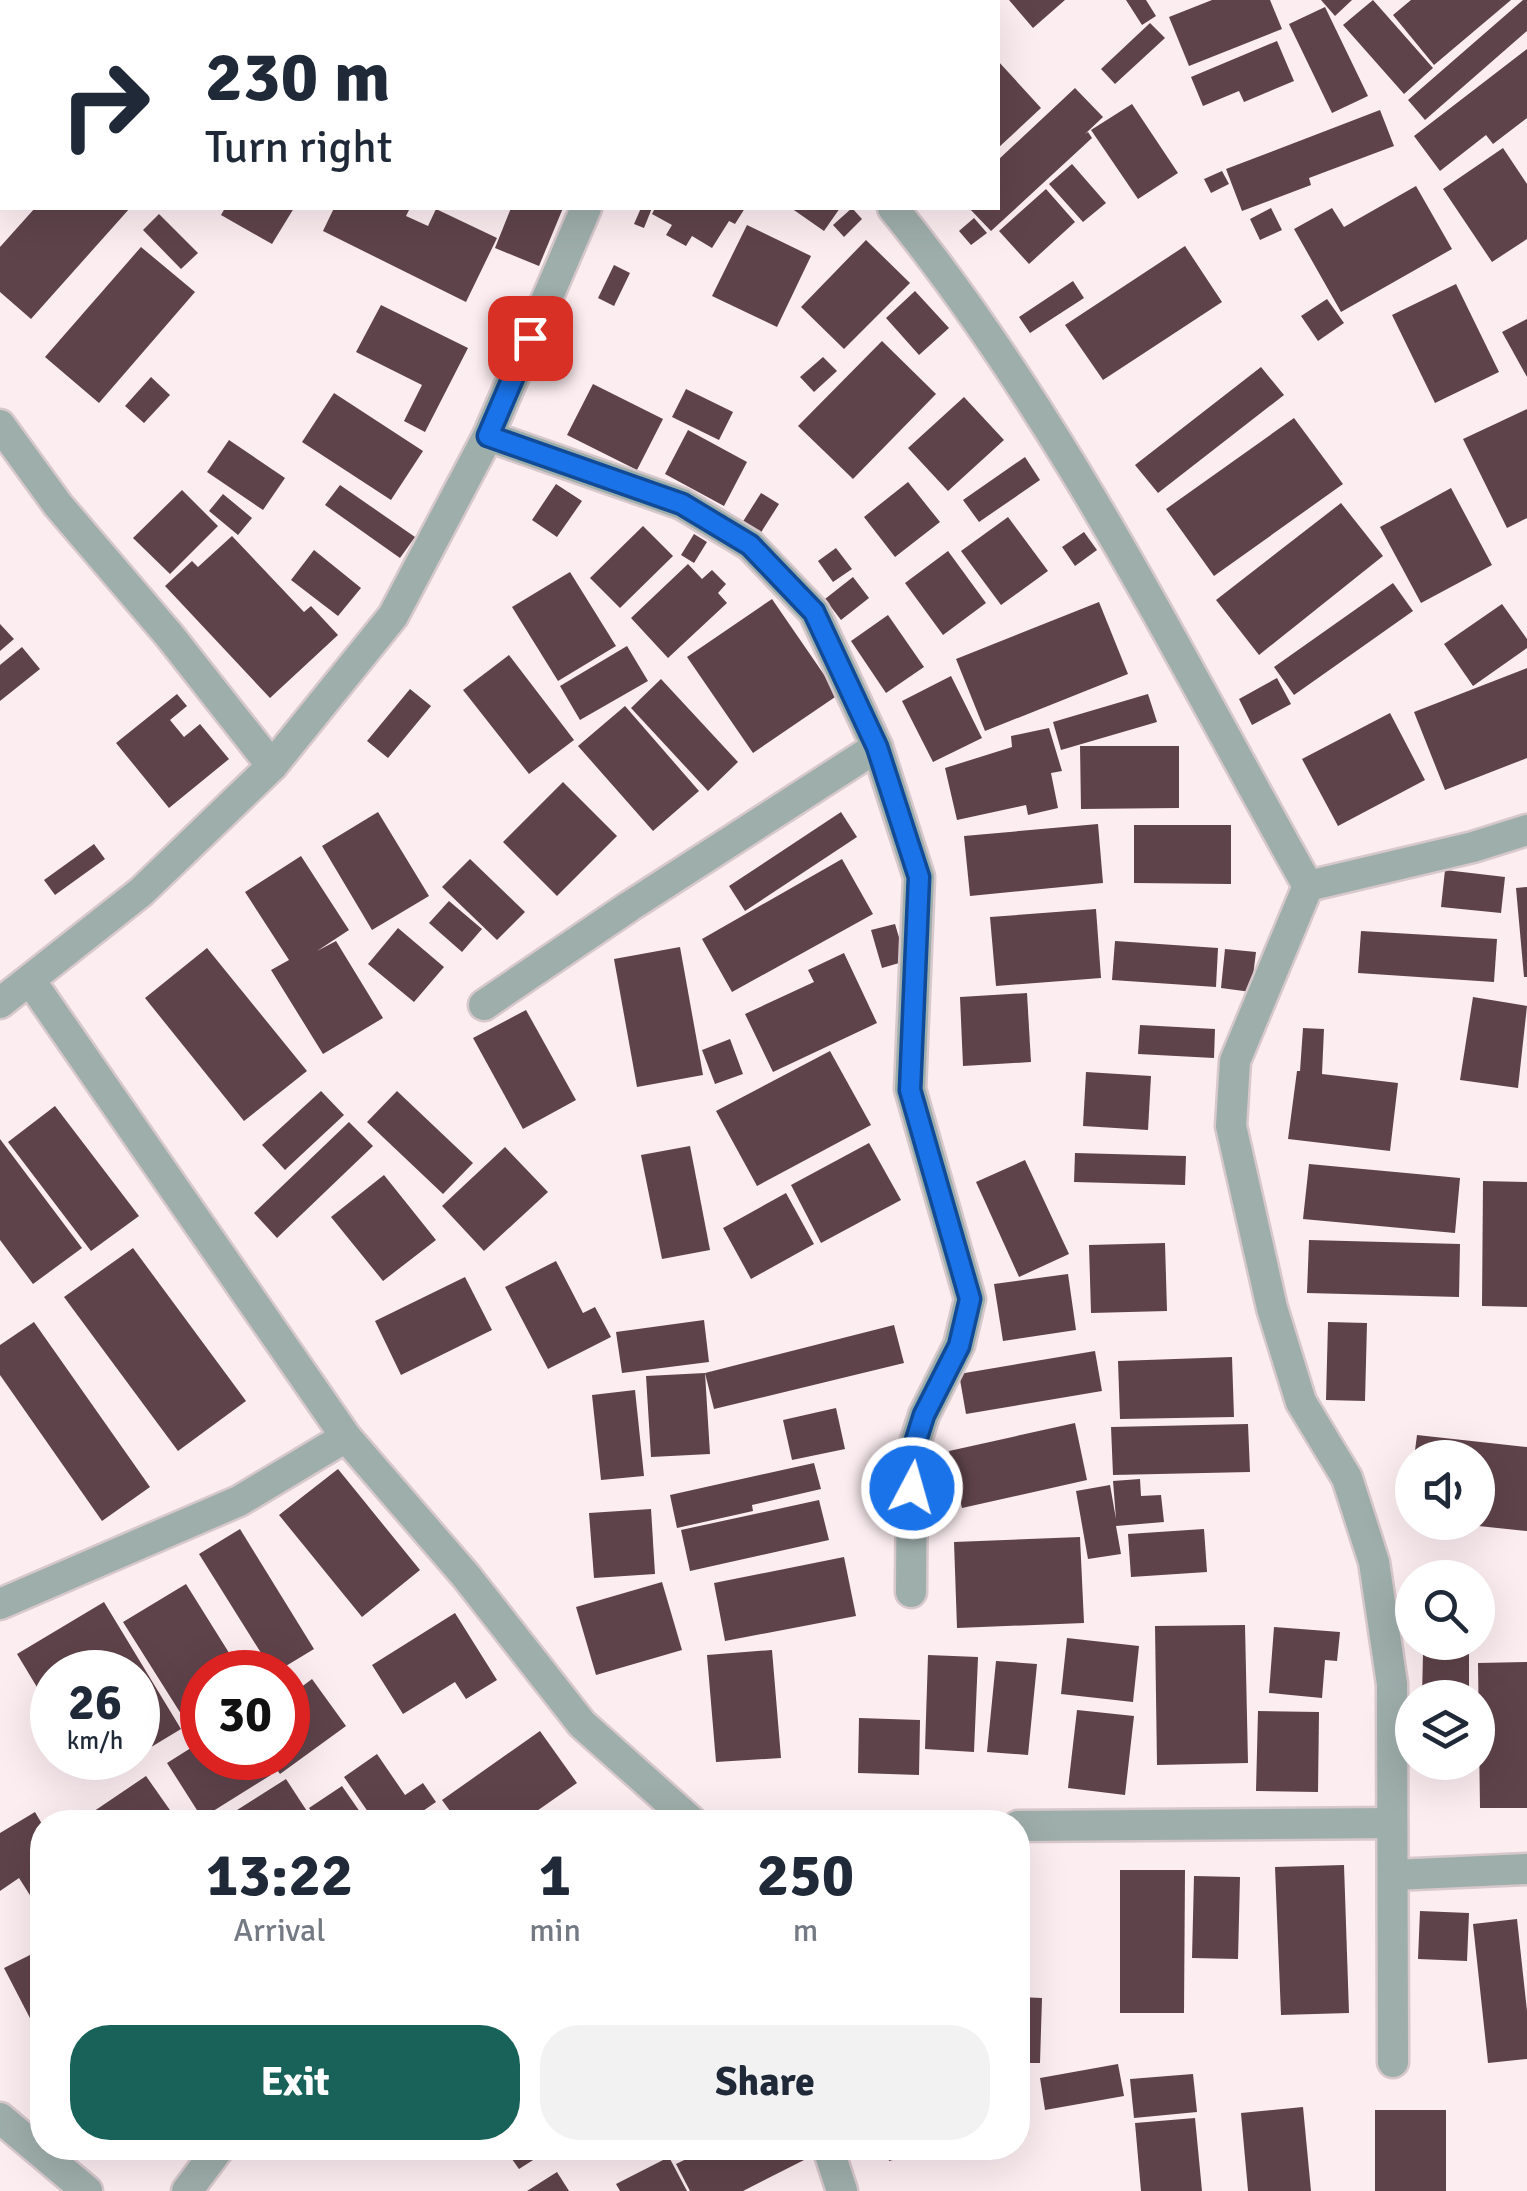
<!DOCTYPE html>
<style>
:root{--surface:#fff;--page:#f2f2f3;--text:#1f2937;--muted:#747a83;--accent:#186259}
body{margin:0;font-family:Signika,sans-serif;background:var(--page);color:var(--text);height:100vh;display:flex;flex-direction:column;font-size:38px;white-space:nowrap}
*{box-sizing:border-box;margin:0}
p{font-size:32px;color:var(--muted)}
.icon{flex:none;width:55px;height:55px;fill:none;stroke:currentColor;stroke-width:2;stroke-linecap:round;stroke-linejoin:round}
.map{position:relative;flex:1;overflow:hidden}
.side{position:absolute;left:30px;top:1810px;width:1000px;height:350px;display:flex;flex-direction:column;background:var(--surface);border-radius:40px;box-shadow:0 10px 40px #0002}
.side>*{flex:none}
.top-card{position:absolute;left:0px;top:0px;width:1000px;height:210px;box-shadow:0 10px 40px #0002;background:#fff;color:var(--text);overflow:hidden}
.fabs{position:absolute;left:1395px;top:1440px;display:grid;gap:20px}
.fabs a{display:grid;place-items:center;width:100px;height:100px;border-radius:50%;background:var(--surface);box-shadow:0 10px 40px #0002;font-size:50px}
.speed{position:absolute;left:30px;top:1650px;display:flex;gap:20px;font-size:50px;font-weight:700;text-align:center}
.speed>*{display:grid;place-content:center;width:130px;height:130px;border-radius:50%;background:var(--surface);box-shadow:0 10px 40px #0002;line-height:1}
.speed small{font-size:25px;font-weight:400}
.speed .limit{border:15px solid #d22;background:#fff;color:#111}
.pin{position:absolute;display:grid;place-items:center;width:85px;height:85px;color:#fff;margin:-42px;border-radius:20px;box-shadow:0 5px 15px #0006}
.me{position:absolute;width:110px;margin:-55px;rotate:6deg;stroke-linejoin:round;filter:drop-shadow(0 0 8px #0008)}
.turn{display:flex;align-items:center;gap:35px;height:210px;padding:0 40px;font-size:45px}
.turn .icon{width:130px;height:130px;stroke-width:2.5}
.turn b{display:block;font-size:70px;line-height:85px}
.eta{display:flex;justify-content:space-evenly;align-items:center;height:170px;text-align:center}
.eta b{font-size:60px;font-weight:700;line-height:70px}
.button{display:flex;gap:20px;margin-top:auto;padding:20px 40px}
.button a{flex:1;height:115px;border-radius:40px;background:var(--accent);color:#fff;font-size:40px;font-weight:700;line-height:115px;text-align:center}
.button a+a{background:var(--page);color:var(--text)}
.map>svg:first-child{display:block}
</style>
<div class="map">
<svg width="1527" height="2191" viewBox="0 0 1527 2191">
<rect width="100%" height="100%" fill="#fcedf1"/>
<!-- building -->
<g fill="#5f434b">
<polygon points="1009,0 1065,0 1033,28"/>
<polygon points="1126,0 1146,0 1156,16 1142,25"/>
<polygon points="1212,0 1270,0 1282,29 1189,66 1169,17"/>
<polygon points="1321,0 1352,0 1335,16"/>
<polygon points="1373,0 1433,68 1404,94 1343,25"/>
<polygon points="1411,0 1511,0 1434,65 1393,15"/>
<polygon points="1523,0 1527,0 1527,31 1425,120 1408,100"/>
<polygon points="1325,7 1368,96 1332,113 1289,24"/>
<polygon points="1150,23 1165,38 1115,84 1101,69"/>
<polygon points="1277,41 1294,81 1244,102 1239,91 1203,106 1191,77"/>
<polygon points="1527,49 1527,118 1493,144 1486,135 1440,171 1414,136"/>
<polygon points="998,61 1041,108 998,148"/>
<polygon points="1075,88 1103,117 1085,134 1088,132 1092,138 991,231 969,208 998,208 998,160"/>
<polygon points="1132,104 1178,173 1138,199 1091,130"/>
<polygon points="1380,110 1394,146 1309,178 1311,185 1242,211 1226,169"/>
<polygon points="1503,148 1527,184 1527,239 1492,262 1443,189"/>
<polygon points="1072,164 1106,203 1083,222 1049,184"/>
<polygon points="1222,171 1229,184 1211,193 1204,179"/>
<polygon points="1416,186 1452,249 1341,312 1294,229 1332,208 1344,227"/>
<polygon points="1046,189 1075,222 1029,264 999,231"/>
<polygon points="35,208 130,208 31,319 0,292 0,247"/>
<polygon points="225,208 294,208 272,244 221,215"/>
<polygon points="334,208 410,208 406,216 428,226 436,209 497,238 466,302 323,231"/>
<polygon points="511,208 563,208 539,266 495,248"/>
<polygon points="641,208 652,208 644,228 634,224"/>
<polygon points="655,208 745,208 735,224 729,221 712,248 692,236 686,246 666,235 672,225 652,214"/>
<polygon points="791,208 840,208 824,231"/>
<polygon points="852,208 862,219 844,237 833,225"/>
<polygon points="1271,208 1282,230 1260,240 1250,219"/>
<polygon points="159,214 198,253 181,269 143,230"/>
<polygon points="974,218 987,233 971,245 959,231"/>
<polygon points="747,225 811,256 777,327 712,296"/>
<polygon points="866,240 910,283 844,349 801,307"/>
<polygon points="1185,246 1222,302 1103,380 1065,325"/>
<polygon points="141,247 195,292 99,403 45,357"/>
<polygon points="614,265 630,273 614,306 598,298"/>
<polygon points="1073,281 1084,298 1030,333 1019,317"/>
<polygon points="1456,284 1499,372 1435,403 1392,315"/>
<polygon points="915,291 949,328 919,355 886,318"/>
<polygon points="1327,299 1344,323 1318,341 1301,316"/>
<polygon points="381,305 468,348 425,432 404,421 422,385 356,352"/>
<polygon points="1527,319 1527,377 1502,332"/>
<polygon points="882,341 936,394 853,479 798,426"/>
<polygon points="823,357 837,371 814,392 800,377"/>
<polygon points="1261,367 1284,395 1158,493 1135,465"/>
<polygon points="151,377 170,395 144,423 125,406"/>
<polygon points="593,384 663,419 637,470 567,435"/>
<polygon points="686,389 733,412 719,440 672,417"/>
<polygon points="334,393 423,451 391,500 302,442"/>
<polygon points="964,397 1004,440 948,491 908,448"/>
<polygon points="1527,409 1527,518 1507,528 1463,439"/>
<polygon points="1294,418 1343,484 1214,576 1166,509"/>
<polygon points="688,430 747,462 724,506 665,474"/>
<polygon points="229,440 285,478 263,510 207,472"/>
<polygon points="1025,457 1040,480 979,522 963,500"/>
<polygon points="908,482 940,522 895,557 864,517"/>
<polygon points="556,484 582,501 557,537 532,520"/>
<polygon points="340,485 415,537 400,558 325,505"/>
<polygon points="1451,488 1492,565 1421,603 1380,527"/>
<polygon points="182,490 218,526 170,574 133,538"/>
<polygon points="761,493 779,504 760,534 742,523"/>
<polygon points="223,494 252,518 238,535 209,511"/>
<polygon points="1341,503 1383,556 1259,655 1216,600"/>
<polygon points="1008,517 1048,571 1001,605 961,551"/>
<polygon points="643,526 673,556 620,608 590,578"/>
<polygon points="1084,532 1097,550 1075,566 1062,547"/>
<polygon points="694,534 707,542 694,563 681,555"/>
<polygon points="232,536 304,612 311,606 338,635 270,698 165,586 192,561 198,567"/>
<polygon points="836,548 852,569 833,582 818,561"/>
<polygon points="314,550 361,588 338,616 291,580"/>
<polygon points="948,551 986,603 943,635 905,583"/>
<polygon points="688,564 702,579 712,570 726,584 718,593 727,603 668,658 631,618"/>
<polygon points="570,572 616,646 558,681 512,607"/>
<polygon points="853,577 869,598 841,620 825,599"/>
<polygon points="1393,583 1413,611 1294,695 1274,667"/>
<polygon points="772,599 838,695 753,753 687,657"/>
<polygon points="1099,602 1128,674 985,731 956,659"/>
<polygon points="1502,604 1527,639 1527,648 1473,686 1444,644"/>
<polygon points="888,615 924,667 886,693 851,641"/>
<polygon points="0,624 14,639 0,651"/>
<polygon points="627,646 648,681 580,720 560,686"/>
<polygon points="22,647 40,669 0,701 0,665"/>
<polygon points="509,655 574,740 529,774 463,690"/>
<polygon points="1527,668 1527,758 1445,790 1414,712"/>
<polygon points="951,676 982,738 933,762 902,701"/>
<polygon points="1277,678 1291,704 1252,725 1239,699"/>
<polygon points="661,679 738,762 708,791 631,708"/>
<polygon points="410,689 431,706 388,758 367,741"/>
<polygon points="177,694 187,706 170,720 184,737 200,724 229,759 169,808 116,743"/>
<polygon points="1148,694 1157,722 1061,750 1053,722"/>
<polygon points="625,706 699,791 653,831 578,746"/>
<polygon points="1390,713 1425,780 1338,826 1302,759"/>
<polygon points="1049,728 1062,771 1051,773 1058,808 1028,815 1026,805 957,820 945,768 1012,747 1011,736"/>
<polygon points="1080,746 1179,746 1179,808 1081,809"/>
<polygon points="563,782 617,836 557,896 503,842"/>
<polygon points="378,812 429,896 372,930 322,846"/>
<polygon points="841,812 857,837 745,911 729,886"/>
<polygon points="1098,824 1103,883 970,896 964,836"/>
<polygon points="1134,825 1231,825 1231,884 1134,883"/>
<polygon points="94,844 105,859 55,895 44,880"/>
<polygon points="301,856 349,930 317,951 336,941 383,1018 323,1054 271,970 289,960 245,892"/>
<polygon points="470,859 525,912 497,940 442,887"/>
<polygon points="842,859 873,914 732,992 702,939"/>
<polygon points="1445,870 1505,877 1501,913 1441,907"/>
<polygon points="1527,887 1527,977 1524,977 1516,888"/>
<polygon points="449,901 482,929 462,952 429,923"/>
<polygon points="1096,909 1101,978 996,986 990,917"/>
<polygon points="895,924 906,961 882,968 871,930"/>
<polygon points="398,928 444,967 414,1002 368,964"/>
<polygon points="1361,931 1497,939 1494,982 1358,973"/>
<polygon points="1115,941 1218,948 1216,987 1112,980"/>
<polygon points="680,947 703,1075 637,1087 614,959"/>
<polygon points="207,948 307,1071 244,1121 145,998"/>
<polygon points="1225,949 1256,952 1251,992 1221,988"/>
<polygon points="844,953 877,1023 773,1072 745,1014 814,982 808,970"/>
<polygon points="1027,993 1031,1062 963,1066 960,997"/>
<polygon points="1473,997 1527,1006 1518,1088 1460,1080"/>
<polygon points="526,1010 576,1100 523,1129 473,1038"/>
<polygon points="1140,1025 1215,1029 1214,1058 1138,1054"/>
<polygon points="1303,1028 1324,1029 1322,1074 1398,1083 1390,1151 1288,1139 1297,1071 1300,1071"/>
<polygon points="730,1039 743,1074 715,1084 702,1050"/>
<polygon points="830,1051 871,1125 757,1186 716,1111"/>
<polygon points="1086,1072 1151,1076 1148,1130 1083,1126"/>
<polygon points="321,1091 344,1115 285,1170 262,1145"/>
<polygon points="397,1091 473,1163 443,1194 367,1122"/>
<polygon points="55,1106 139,1216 91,1251 8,1142"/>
<polygon points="349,1122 373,1146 277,1238 254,1213"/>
<polygon points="0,1139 82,1248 33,1284 0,1240"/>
<polygon points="869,1143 901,1200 821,1243 791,1185"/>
<polygon points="690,1146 710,1250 662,1259 641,1155"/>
<polygon points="505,1147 548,1192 484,1251 442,1206"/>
<polygon points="1075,1153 1186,1156 1185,1185 1074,1182"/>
<polygon points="1025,1160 1069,1254 1019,1277 976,1182"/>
<polygon points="1309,1164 1460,1178 1455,1233 1303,1219"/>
<polygon points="384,1175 436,1240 383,1281 331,1217"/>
<polygon points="1483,1181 1527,1182 1527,1307 1482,1306"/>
<polygon points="786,1193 814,1244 751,1279 723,1228"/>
<polygon points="1309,1240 1460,1244 1459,1297 1307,1293"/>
<polygon points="1165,1243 1167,1311 1091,1313 1089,1245"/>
<polygon points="133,1248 246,1401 178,1451 64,1297"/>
<polygon points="556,1261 583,1313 595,1307 611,1337 548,1369 505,1287"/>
<polygon points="1068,1274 1076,1330 1003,1341 994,1284"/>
<polygon points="465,1277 492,1330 401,1375 375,1321"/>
<polygon points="704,1320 709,1362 622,1373 616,1332"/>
<polygon points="34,1322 150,1487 102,1521 0,1375 0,1345"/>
<polygon points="1328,1322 1367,1323 1365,1401 1326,1400"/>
<polygon points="894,1325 904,1363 714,1409 705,1373 710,1454 651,1457 646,1376 705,1373"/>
<polygon points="1095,1351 1102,1391 966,1414 959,1374"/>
<polygon points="1232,1357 1234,1417 1120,1419 1118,1361"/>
<polygon points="635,1390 644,1476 601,1480 592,1395"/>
<polygon points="836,1408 845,1449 792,1460 783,1420"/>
<polygon points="1075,1423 1087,1480 962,1508 949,1451"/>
<polygon points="1248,1424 1250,1472 1113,1475 1111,1427"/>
<polygon points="1417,1435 1527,1447 1527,1531 1469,1525 1478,1522 1478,1458 1414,1458"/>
<polygon points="814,1463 821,1489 752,1505 753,1511 677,1528 670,1495"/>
<polygon points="338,1469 420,1570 362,1617 279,1515"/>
<polygon points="1140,1479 1141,1496 1161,1495 1164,1522 1116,1526 1121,1554 1088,1559 1076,1491 1110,1485 1116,1519 1113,1481"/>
<polygon points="819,1500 829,1540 690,1571 681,1530"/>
<polygon points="651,1509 655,1574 594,1578 589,1513"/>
<polygon points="240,1529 314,1649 276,1672 273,1672 199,1554"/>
<polygon points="1204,1529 1207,1572 1131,1577 1128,1534"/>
<polygon points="1080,1537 1084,1623 957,1628 954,1542"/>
<polygon points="844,1557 856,1616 725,1641 714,1583"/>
<polygon points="662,1582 682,1650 596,1675 576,1607"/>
<polygon points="186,1584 241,1672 202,1672 202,1716 188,1725 123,1622"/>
<polygon points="104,1602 181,1729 138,1755 138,1672 52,1672 52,1712 17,1654"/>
<polygon points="455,1613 497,1680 466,1699 455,1682 403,1714 372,1665"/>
<polygon points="1245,1625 1248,1763 1157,1765 1155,1626"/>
<polygon points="1274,1627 1340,1632 1337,1661 1325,1660 1322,1698 1269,1693"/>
<polygon points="1067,1638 1139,1646 1133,1702 1061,1694"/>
<polygon points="772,1650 781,1758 716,1762 707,1655"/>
<polygon points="1423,1653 1469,1653 1469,1698 1422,1698"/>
<polygon points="928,1655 978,1657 974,1752 925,1749"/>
<polygon points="996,1661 1037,1664 1028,1755 987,1752"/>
<polygon points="1527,1662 1527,1808 1480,1808 1478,1663"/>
<polygon points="312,1679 346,1726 280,1774 268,1758 288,1758 288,1697"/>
<polygon points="1077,1710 1134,1716 1125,1795 1068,1788"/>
<polygon points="1258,1711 1319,1712 1318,1792 1256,1791"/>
<polygon points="859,1718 920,1720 919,1775 858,1773"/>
<polygon points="540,1731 577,1783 521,1822 458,1822 442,1800"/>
<polygon points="202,1741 202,1758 260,1758 271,1775 202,1818 167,1763"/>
<polygon points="377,1754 405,1795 423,1783 436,1802 417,1815 423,1822 375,1822 344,1777"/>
<polygon points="146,1776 172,1813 159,1822 78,1822"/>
<polygon points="286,1779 314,1822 229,1822 226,1817"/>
<polygon points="342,1786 367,1822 319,1822 309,1808"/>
<polygon points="35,1812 42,1824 42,1914 19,1878 0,1891 0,1833"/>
<polygon points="1344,1865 1349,2013 1281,2015 1275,1867"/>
<polygon points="1120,1870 1185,1870 1184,2013 1120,2013"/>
<polygon points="1194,1876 1240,1877 1238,1959 1192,1958"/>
<polygon points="1420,1911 1469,1913 1467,1961 1418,1959"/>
<polygon points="1517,1919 1527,2011 1527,2059 1488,2063 1473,1924"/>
<polygon points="42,1949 42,2019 33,2024 4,1968"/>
<polygon points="1018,1997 1042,1998 1040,2063 1018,2063"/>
<polygon points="1118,2064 1124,2096 1045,2110 1040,2078"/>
<polygon points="1193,2074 1197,2112 1134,2118 1130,2079"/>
<polygon points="1303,2107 1311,2191 1248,2191 1241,2113"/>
<rect x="1375" y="2110" width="71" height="81"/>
<polygon points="1195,2118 1202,2191 1141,2191 1135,2123"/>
<polygon points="504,2148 552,2148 519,2169"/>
<polygon points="709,2148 805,2148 810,2157 743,2191 690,2191 676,2164"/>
<polygon points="886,2148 933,2148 933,2149 889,2161"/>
<polygon points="669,2157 687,2191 620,2191 616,2184"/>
<polygon points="557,2172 569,2191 527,2191"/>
</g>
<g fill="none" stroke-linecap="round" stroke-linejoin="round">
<defs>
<g id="minor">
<polyline points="58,0 60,2"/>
<polyline points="489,0 491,2"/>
<polyline points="724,0 727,2"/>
<polyline points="668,2 668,0"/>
<path d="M893 208C1060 414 1178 655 1308 886"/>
<polyline points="0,425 58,505 169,635 272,766"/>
<polyline points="488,436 682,504 750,545 814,612 877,747 919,877 910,1089 970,1299 959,1345 924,1415 912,1453 911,1592"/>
<polyline points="1308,886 1235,1061 1231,1126 1272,1308 1301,1402 1347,1478 1374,1562 1392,1684 1393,2062"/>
<polyline points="1308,886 1473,847 1527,830"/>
<polyline points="30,980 346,1437 466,1576 582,1724 692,1822"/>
<polyline points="0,1003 141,892 272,766 393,616 488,436 586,208"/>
<polyline points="484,1005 630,906 877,747"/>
<polyline points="0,1604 239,1501 346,1437"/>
<polyline points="1018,1826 1392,1823"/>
<polyline points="1393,1875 1527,1869"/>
<polyline points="828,2148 842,2191"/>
<polyline points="187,2191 219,2148"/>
</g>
<polyline id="tertiary" points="0,2118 87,2191"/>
</defs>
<!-- minor casing -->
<use href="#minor" stroke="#d7c8cc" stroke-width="35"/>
<!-- tertiary casing -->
<use href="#tertiary" stroke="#d7c8cc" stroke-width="35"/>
<!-- minor -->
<use href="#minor" stroke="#9eaeab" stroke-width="30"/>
<!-- tertiary -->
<use href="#tertiary" stroke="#9eaeab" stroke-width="30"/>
</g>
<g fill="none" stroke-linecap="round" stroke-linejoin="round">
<defs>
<polyline id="route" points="530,338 488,436 682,504 750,545 814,612 877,747 919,877 910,1090 970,1299 959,1346 924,1415 912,1453 912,1488"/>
</defs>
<!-- route casing -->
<use href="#route" stroke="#114b97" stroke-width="25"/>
<!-- route -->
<use href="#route" stroke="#1a73e8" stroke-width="18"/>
</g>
</svg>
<div class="fabs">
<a><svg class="icon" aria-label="sound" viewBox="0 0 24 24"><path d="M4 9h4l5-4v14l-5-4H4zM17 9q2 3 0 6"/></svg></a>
<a><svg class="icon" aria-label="search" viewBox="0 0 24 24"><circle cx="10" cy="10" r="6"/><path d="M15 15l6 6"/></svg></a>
<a><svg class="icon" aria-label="layers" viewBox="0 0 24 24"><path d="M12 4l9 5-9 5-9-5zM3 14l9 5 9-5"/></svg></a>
</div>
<div class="speed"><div>26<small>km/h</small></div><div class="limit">30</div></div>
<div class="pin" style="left:530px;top:338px;background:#d93025"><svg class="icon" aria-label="arrive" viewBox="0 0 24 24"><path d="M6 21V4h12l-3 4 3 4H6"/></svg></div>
<svg class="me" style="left:912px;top:1488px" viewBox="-20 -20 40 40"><circle r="17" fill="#1a73e8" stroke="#fff" stroke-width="3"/><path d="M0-11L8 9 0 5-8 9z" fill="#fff"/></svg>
<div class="top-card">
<div class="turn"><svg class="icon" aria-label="right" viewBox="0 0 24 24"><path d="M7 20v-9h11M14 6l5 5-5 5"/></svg><div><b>230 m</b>Turn right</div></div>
</div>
<section class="side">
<div class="eta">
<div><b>13:22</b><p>Arrival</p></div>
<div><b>1</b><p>min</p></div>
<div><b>250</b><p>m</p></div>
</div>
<div class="button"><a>Exit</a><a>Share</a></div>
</section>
</div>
